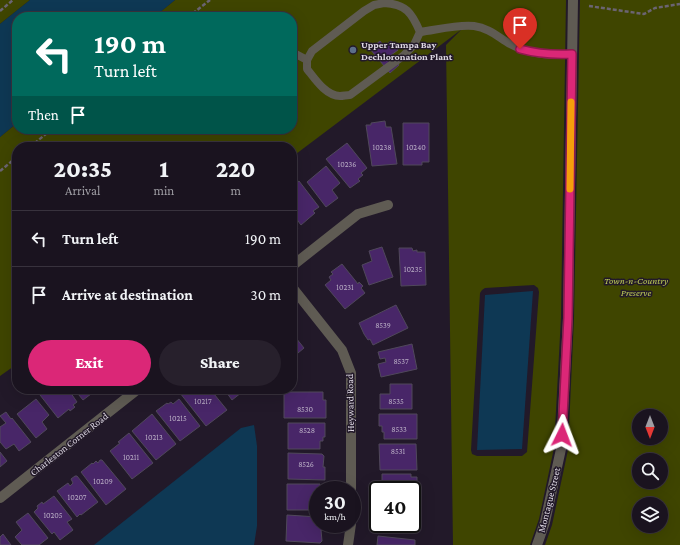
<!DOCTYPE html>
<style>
:root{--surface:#1a131f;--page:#27202c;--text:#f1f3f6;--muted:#9f9ea4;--line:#38323d;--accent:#db2777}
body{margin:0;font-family:"Crimson Pro",serif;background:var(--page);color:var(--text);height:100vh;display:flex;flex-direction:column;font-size:15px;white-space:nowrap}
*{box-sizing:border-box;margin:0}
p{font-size:13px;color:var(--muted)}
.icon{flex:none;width:22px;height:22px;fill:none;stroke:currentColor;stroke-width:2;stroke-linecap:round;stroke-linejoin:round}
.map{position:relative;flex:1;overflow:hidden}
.sheet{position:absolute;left:12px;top:142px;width:285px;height:252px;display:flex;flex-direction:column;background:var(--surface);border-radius:16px;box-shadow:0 4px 16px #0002,0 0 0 1px var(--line)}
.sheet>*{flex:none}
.banner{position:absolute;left:12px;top:12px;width:285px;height:122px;border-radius:16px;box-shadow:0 4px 16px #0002,0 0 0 1px var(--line);background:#00695c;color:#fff;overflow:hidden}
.needle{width:26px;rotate:180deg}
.tools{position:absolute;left:632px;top:409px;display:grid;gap:8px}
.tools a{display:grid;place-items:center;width:36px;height:36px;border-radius:50%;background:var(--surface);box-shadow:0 4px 16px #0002,0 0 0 1px var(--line);font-size:20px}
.speed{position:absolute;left:309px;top:481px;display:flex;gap:8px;font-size:20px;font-weight:700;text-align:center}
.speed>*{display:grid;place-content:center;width:52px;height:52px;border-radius:50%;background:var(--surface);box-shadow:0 4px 16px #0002,0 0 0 1px var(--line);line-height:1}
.speed small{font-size:10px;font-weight:400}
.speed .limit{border:2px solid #111;border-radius:6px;background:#fff;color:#111}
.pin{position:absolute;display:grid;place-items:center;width:34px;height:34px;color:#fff;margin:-41px -17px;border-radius:50% 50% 50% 0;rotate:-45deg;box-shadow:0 0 4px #0007}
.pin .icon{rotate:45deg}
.me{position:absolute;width:44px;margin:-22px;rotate:3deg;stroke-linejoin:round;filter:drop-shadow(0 0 3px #0008)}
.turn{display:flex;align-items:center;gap:14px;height:84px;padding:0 16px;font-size:18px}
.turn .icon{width:52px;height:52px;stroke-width:2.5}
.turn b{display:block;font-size:28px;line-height:34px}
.then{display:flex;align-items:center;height:38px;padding:0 16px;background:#0003;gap:8px;font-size:15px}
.eta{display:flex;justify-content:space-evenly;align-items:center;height:68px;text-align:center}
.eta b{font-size:24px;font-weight:800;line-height:28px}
.primary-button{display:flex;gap:8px;margin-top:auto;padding:8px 16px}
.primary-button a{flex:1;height:46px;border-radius:24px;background:var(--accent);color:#fff;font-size:16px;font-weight:800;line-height:46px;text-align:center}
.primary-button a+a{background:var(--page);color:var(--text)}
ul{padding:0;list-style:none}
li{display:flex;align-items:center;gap:12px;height:56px;padding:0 16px;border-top:1px solid var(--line)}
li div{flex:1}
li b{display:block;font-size:15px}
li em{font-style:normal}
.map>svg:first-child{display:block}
</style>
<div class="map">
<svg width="680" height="545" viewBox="0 0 680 545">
<rect width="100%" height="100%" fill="#221929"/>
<!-- green -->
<g fill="#3f4500" fill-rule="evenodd">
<polygon points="0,0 30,0 0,24"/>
<path d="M175 0H566L561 317 554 448 539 519 530 545H453L446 45 462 29 292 157V147H17V364L0 376V137L17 123V129H292V17H154ZM534 285 538 288 539 292 527 452 522 456H477L472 454 471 450 480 293 482 290 485 288Z"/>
<path d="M580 0H680V545H545L552 525 568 450 574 318ZM639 416H661V438H639ZM639 460H661V482H639ZM639 504H661V526H639Z"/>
</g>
<!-- water -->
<g fill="#0e3854">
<polygon points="30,0 175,0 154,17 17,17 17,123 0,137 0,24"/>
<polygon points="533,291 522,449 477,450 485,295"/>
<polygon points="254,425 257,446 257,526 254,545 94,545 241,428"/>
</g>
<!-- building -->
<g fill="#482668" stroke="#50485b">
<polygon points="380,41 384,46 391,41 398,50 391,55 399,65 390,73 370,49"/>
<polygon points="385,121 386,127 391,127 397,164 372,166 366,125 371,125 371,123"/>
<polygon points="403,123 429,123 429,162 422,162 422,165 403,165"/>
<polygon points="347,143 367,168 361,173 363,175 358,179 360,181 350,188 326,159"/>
<polygon points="326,166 340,183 332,190 338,198 326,207 307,182"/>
<polygon points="299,181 319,207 313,211 315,213 301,225 292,213 292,186"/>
<polygon points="292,222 298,229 292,234"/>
<polygon points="382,247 393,277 369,285 362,265 372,261 369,251"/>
<polygon points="399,248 412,248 413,251 417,250 417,252 425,252 426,285 401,286"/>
<polygon points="342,264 358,284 359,282 363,286 361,288 365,293 345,309 325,285 331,280 329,277 333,274 331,272"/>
<polygon points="396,305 408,328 373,345 370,339 368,340 364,334 359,323"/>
<polygon points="292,333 304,348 292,358"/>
<polygon points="412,344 417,369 381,377 378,364 386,362 385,358 380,359 378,352"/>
<polygon points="390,384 412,384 412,409 380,409 380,394 390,394"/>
<polygon points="48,389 68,389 77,402 73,405 75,407 70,411 69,409 58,418 40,395"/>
<polygon points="74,389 93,389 95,391 83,400"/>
<polygon points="185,389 210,389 227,410 206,426 180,393"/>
<polygon points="224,389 246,389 232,400"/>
<polygon points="284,392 323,392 323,400 326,400 326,418 284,418"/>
<polygon points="36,399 49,415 42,422 47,429 36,438 17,414"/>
<polygon points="179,399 200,426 180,441 156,411 167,403 168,404 171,402 173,404"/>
<polygon points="6,412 11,419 12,418 31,442 19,451 14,444 6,449 0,442 0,427 6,423 0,416"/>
<polygon points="152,414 176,444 156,460 132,431"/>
<polygon points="379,414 417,414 417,439 384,439 384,432 382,432 382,426 379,426"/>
<polygon points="288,423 325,423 325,437 323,437 323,441 320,441 320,449 288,449"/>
<polygon points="129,433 153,463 132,479 110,451 120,443 118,442"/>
<polygon points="379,444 416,444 417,470 380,470"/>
<polygon points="0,452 7,461 0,467"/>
<polygon points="288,453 322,454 324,456 323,467 325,467 325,480 288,479"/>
<polygon points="100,460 102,460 126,489 106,505 81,472 92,463 93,464 96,461 98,463"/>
<polygon points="382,474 411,474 411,477 417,477 417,492 412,492 412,490 382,490 382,487 380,487 380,481 382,481"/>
<polygon points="75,476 77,476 98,502 81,515 80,514 77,517 57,491 68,483 70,486 73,483 71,479"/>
<polygon points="287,484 320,484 320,490 318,490 318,510 287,510"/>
<polygon points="54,496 72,519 67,522 73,530 60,540 54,532 52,534 34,512 38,508 37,506 42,502 43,504"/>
<rect x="412" y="506" width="5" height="14"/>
<polygon points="28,513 48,538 39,545 22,545 15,537 22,530 16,522"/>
<polygon points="287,515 318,517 318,524 324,524 324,530 321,530 322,541 320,543 286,541"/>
<rect x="379" y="524" width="32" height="7"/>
<polygon points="3,534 11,545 0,545 0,537"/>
<polygon points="378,536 415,540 415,545 377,545"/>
</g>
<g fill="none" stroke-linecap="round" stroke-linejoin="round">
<!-- path -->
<g stroke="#6b6472" stroke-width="2.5" stroke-dasharray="4 2" stroke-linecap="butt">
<polyline points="589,6 644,14 655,8 680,4"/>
<polyline points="0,11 13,0"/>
<polyline points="188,17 210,0"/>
<polyline points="30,147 52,129"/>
<polyline points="0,171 17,157"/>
</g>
<!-- service -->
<g stroke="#5f5b53" stroke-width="8">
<path d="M384 3C406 4 412 13 420 32L414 45 403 56 350 95C347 95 343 96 340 96 326 96 315 79 307 69V60L312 51 364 11 374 5Z"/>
<path d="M420 32C436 30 458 24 474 26 489 28 498 37 510 44 530 55 550 56 572 54"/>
<polyline points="292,52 307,60"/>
</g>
<!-- minor -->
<g stroke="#5f5b53" stroke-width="10">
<polyline points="292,266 358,214 388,205"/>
<polyline points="292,287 342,350 351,373 351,490"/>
<polyline points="0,498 138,389"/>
<polyline points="348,545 351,524"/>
</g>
<!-- tertiary -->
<polyline stroke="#5f5b53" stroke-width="10" points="537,545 545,522 561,449 568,318 573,0"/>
</g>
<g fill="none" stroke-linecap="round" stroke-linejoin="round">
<defs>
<path id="route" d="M520 49C538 54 554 55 572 54L568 318 562 435"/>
</defs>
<!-- route casing -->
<use href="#route" stroke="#8e194d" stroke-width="10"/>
<!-- route -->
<use href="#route" stroke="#db2777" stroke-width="7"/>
<!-- slow -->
<polyline stroke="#f59e0b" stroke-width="7" points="570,189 571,102"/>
</g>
<!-- markers -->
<circle fill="#5c6f8a" stroke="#221929" stroke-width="1.5" cx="353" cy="50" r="4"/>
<g text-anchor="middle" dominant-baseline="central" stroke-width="3" stroke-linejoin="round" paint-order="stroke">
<!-- number labels -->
<g font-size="8" fill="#b8acc4">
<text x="382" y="147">10238</text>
<text x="416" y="147">10240</text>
<text x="347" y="164">10236</text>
<text x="413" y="269">10235</text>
<text x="345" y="287">10231</text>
<text x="383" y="325">8539</text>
<text x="401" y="361">8537</text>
<text x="203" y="401">10217</text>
<text x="396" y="401">8535</text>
<text x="305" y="409">8530</text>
<text x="178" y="418">10215</text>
<text x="399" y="429">8533</text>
<text x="307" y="430">8528</text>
<text x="154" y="437">10213</text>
<text x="398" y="451">8531</text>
<text x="131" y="457">10211</text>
<text x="306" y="464">8526</text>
<text x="103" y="481">10209</text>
<text x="77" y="497">10207</text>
<text x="53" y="515">10205</text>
</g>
<!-- poi labels -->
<g font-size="10" font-weight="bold" fill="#ded8e3" stroke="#221929" text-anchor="start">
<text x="361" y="44">Upper Tampa Bay<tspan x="361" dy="12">Dechloronation Plant</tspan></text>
</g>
<!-- park labels -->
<g font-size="10" font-style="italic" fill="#bdcb57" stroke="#221929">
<text x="636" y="280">Town-n-Country<tspan x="636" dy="12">Preserve</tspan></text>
</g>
<!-- street labels -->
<g font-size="10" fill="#ded8e3" stroke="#221929">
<text transform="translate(350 403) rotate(-91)">Heyward Road</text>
<text transform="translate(69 444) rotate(-38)">Charleston Corner Road</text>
<text transform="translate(549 500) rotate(-76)">Montague Street</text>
</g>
</g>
</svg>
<div class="tools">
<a><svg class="needle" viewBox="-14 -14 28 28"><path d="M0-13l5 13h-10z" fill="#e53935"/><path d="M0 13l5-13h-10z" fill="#9f9ea4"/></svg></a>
<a><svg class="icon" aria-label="search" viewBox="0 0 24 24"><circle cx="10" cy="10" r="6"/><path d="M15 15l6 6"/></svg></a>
<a><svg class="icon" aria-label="layers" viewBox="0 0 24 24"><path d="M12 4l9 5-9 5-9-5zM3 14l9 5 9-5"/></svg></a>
</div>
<div class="speed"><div>30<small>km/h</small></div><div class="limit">40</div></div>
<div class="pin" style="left:520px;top:49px;background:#d93025"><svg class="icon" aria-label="arrive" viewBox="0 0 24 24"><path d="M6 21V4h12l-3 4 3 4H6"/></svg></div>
<svg class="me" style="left:562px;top:435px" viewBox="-20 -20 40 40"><path d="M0-17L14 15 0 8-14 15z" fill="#db2777" stroke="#fff" stroke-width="4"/></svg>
<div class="banner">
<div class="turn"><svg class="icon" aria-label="left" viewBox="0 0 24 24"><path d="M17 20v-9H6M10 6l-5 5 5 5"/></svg><div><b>190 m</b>Turn left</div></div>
<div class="then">Then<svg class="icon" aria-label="arrive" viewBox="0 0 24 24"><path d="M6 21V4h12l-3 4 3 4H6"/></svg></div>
</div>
<section class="sheet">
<div class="eta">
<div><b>20:35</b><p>Arrival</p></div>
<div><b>1</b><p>min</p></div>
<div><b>220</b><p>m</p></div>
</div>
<ul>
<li><svg class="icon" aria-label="left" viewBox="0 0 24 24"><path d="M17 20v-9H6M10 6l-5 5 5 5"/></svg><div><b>Turn left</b></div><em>190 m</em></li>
<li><svg class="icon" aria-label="arrive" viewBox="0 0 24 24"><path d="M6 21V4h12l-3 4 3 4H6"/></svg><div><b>Arrive at destination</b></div><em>30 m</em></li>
</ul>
<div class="primary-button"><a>Exit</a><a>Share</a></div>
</section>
</div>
